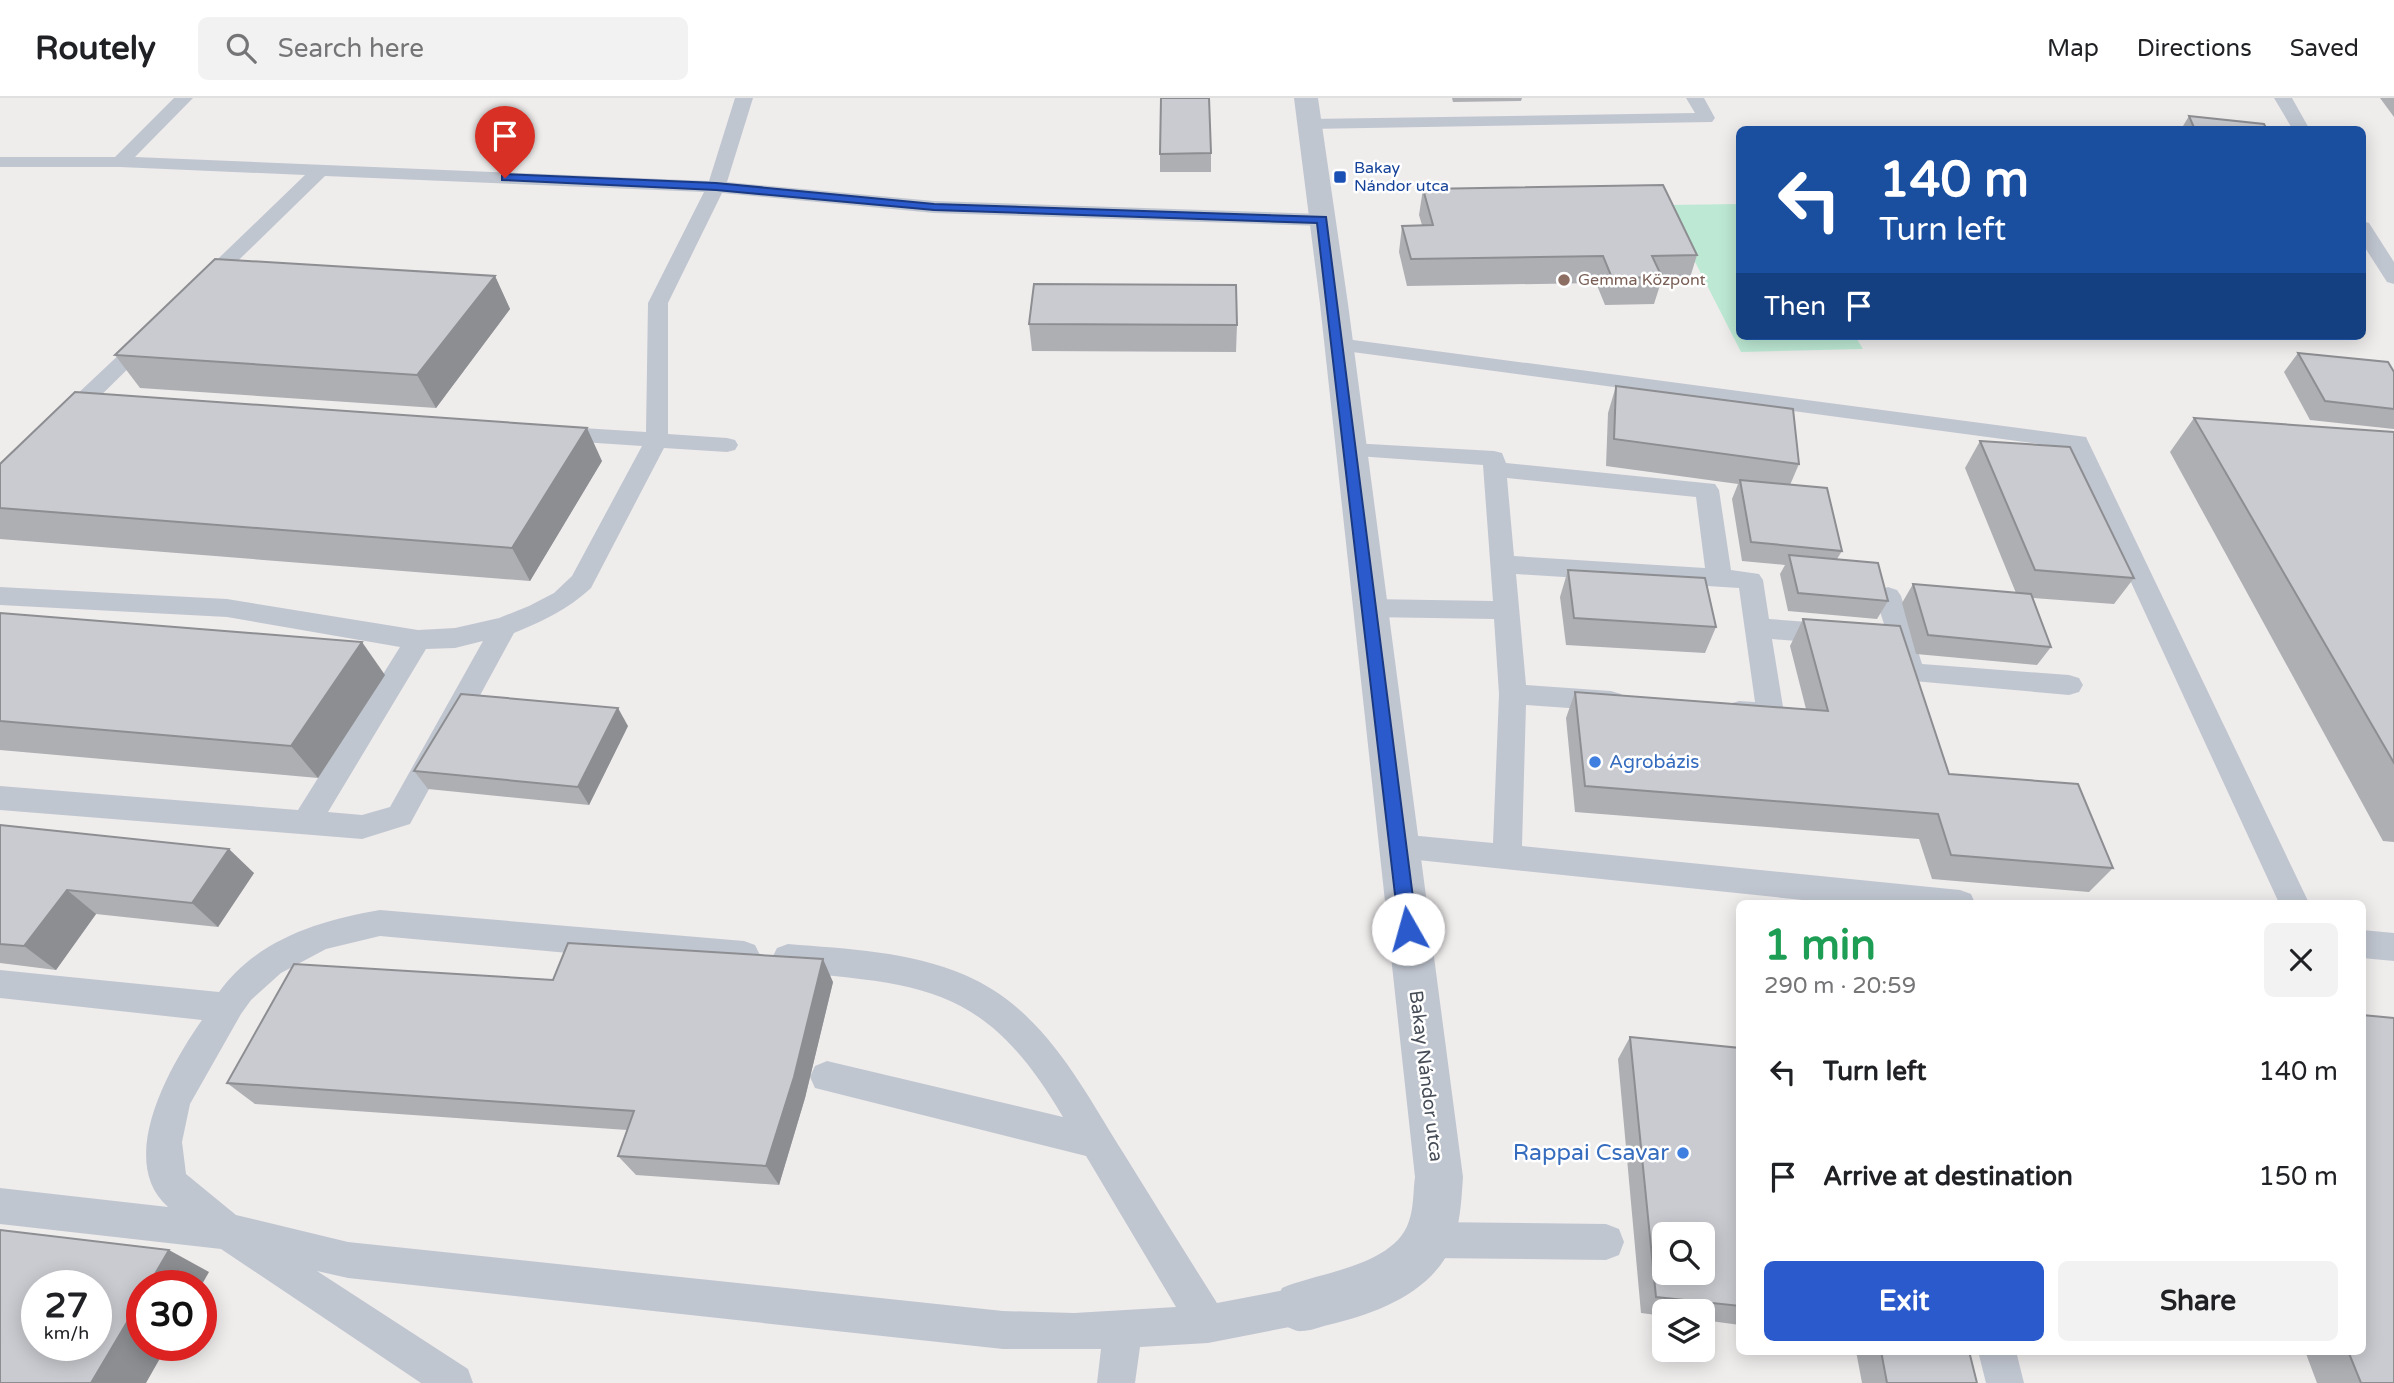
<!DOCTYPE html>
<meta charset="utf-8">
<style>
:root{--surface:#fff;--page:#f2f2f2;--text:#202124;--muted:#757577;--line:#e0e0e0;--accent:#2a5acb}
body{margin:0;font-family:"Varela Round",sans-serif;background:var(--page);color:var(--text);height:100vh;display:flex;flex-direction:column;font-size:26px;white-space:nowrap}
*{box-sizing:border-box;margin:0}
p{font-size:23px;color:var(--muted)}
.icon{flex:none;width:38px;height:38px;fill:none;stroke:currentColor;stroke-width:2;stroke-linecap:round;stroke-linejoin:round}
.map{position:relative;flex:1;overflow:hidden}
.side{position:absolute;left:1736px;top:802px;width:630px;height:455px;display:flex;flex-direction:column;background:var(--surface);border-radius:10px;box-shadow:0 4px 18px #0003}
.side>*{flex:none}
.guide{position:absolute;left:1736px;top:28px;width:630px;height:214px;border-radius:10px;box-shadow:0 4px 18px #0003;background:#1a4fa0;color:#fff;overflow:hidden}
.controls{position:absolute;left:1652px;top:1124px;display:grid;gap:14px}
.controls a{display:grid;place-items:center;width:63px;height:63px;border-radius:10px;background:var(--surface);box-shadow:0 4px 18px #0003;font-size:35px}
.speed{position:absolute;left:21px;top:1172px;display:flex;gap:14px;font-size:35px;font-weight:700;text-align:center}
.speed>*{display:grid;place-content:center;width:91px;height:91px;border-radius:50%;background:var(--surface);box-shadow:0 4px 18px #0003;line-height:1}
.speed small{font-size:18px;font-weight:400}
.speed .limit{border:10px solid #d22;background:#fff;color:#111}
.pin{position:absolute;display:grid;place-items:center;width:60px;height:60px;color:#fff;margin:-72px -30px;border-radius:50% 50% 50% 0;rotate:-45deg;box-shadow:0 0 7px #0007}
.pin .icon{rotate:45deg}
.me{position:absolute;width:77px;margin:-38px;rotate:353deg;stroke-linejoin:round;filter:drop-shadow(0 0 5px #0008)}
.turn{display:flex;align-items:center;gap:24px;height:147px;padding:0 28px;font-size:32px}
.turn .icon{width:91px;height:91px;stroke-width:2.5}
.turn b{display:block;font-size:49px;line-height:60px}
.then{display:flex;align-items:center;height:66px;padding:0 28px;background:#0003;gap:14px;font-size:26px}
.round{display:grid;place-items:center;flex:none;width:74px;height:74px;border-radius:10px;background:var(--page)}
.headline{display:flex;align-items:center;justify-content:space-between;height:119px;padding:0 28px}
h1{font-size:42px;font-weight:800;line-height:52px;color:#1e9e55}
.cta{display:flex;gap:14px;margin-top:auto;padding:14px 28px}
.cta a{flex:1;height:80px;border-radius:10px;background:var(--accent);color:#fff;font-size:28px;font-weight:800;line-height:80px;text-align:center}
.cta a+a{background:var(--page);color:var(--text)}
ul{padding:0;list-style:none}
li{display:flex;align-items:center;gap:21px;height:105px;padding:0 28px}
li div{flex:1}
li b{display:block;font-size:26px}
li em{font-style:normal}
header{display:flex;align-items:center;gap:42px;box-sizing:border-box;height:98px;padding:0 35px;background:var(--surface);border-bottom:2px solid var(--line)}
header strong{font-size:33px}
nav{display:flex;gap:38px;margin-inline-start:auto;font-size:24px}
.search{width:490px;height:63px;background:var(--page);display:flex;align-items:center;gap:18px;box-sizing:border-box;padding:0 24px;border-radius:10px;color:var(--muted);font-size:26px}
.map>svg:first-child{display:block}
</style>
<header>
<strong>Routely</strong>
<div class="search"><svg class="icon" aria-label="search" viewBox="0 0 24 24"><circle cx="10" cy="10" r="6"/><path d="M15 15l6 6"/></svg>Search here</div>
<nav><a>Map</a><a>Directions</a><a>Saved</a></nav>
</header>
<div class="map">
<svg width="2394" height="1285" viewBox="0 0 2394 1285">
<rect width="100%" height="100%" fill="#efecec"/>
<!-- green -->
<polygon fill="#bde9d4" points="1739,106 1740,238 1855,238 1863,251 1741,254 1666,107"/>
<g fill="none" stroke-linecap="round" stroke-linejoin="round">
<!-- service -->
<g fill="#c0c6d0" fill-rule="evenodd">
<path d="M174 0H193L135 59 709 83 735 0H753L727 84 934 103 1322 116 1332 122 1322 128 934 115 722 95 668 205V336L727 340 735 342 738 347 735 352 727 354 664 350 591 490C567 512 543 523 514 535L410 726 362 741 0 712V688L298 712 400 549 227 519 0 507V489L227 501 418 532 455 530 499 520 529 508 554 495 572 478 642 348 551 342 543 340 540 335 543 330 551 328 646 334 648 205 704 94 325 78 209 191H195L192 187 195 183 305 77 120 69H0V59H115ZM483 543 390 709 362 717 328 714 426 551 455 550Z"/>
<polygon points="1686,0 1704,0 1715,20 1712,24 1309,31 1300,26 1309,21 1695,15"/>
<polygon points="2274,0 2292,0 2310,32 2293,32"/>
<polygon points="2362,123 2369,125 2394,164 2394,186 2387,184 2362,145"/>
<polygon points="148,234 155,236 159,240 155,244 72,326 56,326 53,321 56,316 141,236"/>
<polygon points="1338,240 2086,339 2309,805 2279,805 2069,350 1330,251 1327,246 1330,241"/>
<path d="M1351 345 1494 353 1502 355 1506 365 1715 386 1719 392 1731 472 1759 476 1763 482 1769 521 1835 526 1844 529 1848 536 1844 543 1835 546 1772 541 1784 615 1780 622C1764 627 1745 625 1729 620L1725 613 1729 606 1739 603 1755 604 1739 490 1516 476 1526 587 1611 593 1621 596 1625 603 1621 610 1611 613 1526 607 1522 748 1960 792 1971 796 1975 805H1832L1398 760 1387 757 1383 748 1387 739 1398 736 1493 745 1499 596 1494 521 1369 519 1360 516 1356 510 1360 504 1369 501 1493 503 1483 367 1343 357 1339 352 1343 347ZM1507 380 1696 399 1705 470 1514 458Z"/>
<polygon points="1888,489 1897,492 1901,498 1922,566 2069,577 2079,580 2083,587 2079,594 2069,597 1902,582 1875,498 1879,492"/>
<path d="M380 812 744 843 755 847 760 857 755 867 744 871 380 838 326 851 281 875 251 902 241 916 190 1006 182 1044 186 1076 236 1117 348 1144 1003 1213 1074 1215 1176 1209 1086 1058 815 990 810 979 815 968 827 963 1063 1019C987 890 928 886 788 874L777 870 772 860 777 850 788 846C848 851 909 853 965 877 1044 911 1081 988 1124 1056 1155 1106 1186 1156 1217 1205L1300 1189 1313 1195 1319 1208 1313 1221 1300 1227 1208 1245 1140 1249 1135 1285H1097L1101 1251H1003L348 1180 317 1173 468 1271 473 1285H421L221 1151 0 1126V1090L168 1109C115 1062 171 966 202 922L0 900V872L219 894C256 842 320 822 380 812Z"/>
<polygon points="2362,832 2394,835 2394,863 2362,860"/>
<polygon points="1428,1124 1606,1126 1619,1131 1624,1144 1619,1157 1606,1162 1428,1160 1415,1155 1410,1142 1415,1129"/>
<polygon points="1978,1253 2016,1253 2024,1285 1986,1285"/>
</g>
<!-- minor -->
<path fill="#c0c6d0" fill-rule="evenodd" d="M1294 0H1318L1348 206 1463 1079C1461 1108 1460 1137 1444 1162 1419 1200 1370 1217 1328 1227 1320 1229 1310 1233 1302 1233 1296 1234 1288 1229 1282 1226L1274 1208 1282 1190C1319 1174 1395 1168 1409 1123 1414 1109 1413 1093 1415 1079L1320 206Z"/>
</g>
<!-- wall -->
<g fill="#aeafb3">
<polygon points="1452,0 1522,0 1521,3 1453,4"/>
<polygon points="2380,0 2394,0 2394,19"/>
<polygon points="2189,18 2267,32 2185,32 2183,28"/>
<polygon points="1211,55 1211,74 1160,74 1160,56"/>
<polygon points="1423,91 1697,157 1689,183 1661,184 1654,206 1605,207 1596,185 1407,188 1399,154 1402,128 1422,127 1419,117"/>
<polygon points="495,178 510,211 436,310 140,290 115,257"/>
<polygon points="1029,226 1237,227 1236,254 1032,253"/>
<polygon points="2298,255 2394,274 2394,331 2310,322 2284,274"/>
<polygon points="1616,288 1799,366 1790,387 1842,453 1837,461 1888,503 1877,521 1788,513 1780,476 1785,467 1742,463 1732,401 1738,386 1606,368 1608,315"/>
<polygon points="2194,320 2394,334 2394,744 2383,743 2170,354"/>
<polygon points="1980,343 2134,480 2114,506 2033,500 2051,549 2037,567 1916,556 1902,505 1913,486 2016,495 1965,370"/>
<polygon points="602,363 530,483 0,441 0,366"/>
<polygon points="1568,472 1716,529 1705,555 1566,547 1560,499"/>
<polygon points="0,515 385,577 318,680 0,652"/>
<polygon points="1803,521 1949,676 2113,770 2089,794 1932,781 1919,741 1575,714 1566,620 1575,594 1806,611 1790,548"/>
<polygon points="628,628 589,707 428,691 414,673"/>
<polygon points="0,727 254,775 218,829 96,816 56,872 0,865"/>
<polygon points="833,884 805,1000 779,1087 636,1077 618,1058 627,1032 255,1006 227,985"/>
<polygon points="1630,939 1740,950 1740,1227 1703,1222 1703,1213 1664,1213 1664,1218 1641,1215 1618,961"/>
<polygon points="1856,1253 1969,1253 1977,1285 1862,1285"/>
<polygon points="2305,1253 2362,1253 2394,1285 2317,1285"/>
</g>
<!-- shaded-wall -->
<g fill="#8d8e92">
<polygon points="495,178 510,211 436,310 417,277"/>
<polygon points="587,330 602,363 530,483 512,450"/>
<polygon points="362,544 385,577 318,680 291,648"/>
<polygon points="618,610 628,628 589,707 578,689"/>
<polygon points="229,751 254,775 218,829 192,805"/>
<polygon points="67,792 96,816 56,872 24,848"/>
<polygon points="823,861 833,884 805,1000 779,1087 766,1068"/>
<polygon points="169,1152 209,1174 201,1188 148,1188"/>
<polygon points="142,1199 142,1248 167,1248 146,1285 91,1285"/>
</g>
<!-- building -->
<g fill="#cacbd0" stroke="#8d8e92" stroke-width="2" fill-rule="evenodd">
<polygon points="1161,0 1209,0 1211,55 1160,56"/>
<polygon points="2189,18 2264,26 2267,32 2195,32"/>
<polygon points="1663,87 1697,157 1652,158 1662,179 1612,180 1603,158 1411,161 1402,128 1433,127 1423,91"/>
<polygon points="215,161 495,178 417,277 115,257"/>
<polygon points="1034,186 1236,187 1237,227 1029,226"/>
<polygon points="2298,255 2388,264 2394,274 2394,311 2325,303"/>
<polygon points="1616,288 1793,311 1799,366 1614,341"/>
<polygon points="75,294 587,330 512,450 0,410 0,366"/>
<polygon points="2194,320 2394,334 2394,665"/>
<polygon points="1980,343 2070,349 2134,480 2035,472"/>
<polygon points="1740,382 1827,390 1842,453 1751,444"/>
<polygon points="1789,457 1878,465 1888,503 1798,495"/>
<polygon points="1568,472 1705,480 1716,529 1574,520"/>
<polygon points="1913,486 2031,496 2051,549 1928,537"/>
<polygon points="0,515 362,544 291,648 0,623"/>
<polygon points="1803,521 1900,528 1949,676 2078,686 2113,770 1951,757 1938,716 1585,688 1575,594 1828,613"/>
<polygon points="461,596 618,610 578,689 414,673"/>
<polygon points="0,727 229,751 192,805 67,792 24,848 0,846"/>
<polygon points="568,845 823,861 794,979 766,1068 618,1058 634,1013 227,985 294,866 553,882"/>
<polygon points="2362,917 2394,920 2394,1285 2361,1285 2348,1253 2362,1253"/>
<path d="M1630 939 1740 950V1208L1656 1199ZM1664 1136H1703V1174H1664Z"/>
<path d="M0 1132 169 1152 148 1188H142V1199L91 1285H0ZM37 1188H96V1248H37Z"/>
<polygon points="1881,1253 1969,1253 1977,1285 1887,1285"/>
</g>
<!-- route -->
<polygon fill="#2a5acb" stroke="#1b3a84" stroke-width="2" points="505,76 716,85 934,106 1326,119 1417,831 1414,836 1408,838 1402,836 1399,831 1317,125 934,112 716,92 502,82 502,77"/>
<!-- markers -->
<rect fill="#1a4fb4" stroke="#fff" stroke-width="2.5" x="1333" y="72" width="14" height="14" rx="3.5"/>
<circle fill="#8d6e63" stroke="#fff" stroke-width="2.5" cx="1564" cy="182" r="7"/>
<g fill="#3f7fe0" stroke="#fff" stroke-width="2.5">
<circle cx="1595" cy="664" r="7"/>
<circle cx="1683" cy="1055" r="7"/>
</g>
<g text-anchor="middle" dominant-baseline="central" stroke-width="5" stroke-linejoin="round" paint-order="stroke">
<!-- far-transit labels -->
<g font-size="16" fill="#164399" stroke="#fff" text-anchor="start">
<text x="1354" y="70">Bakay<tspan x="1354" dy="18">Nándor utca</tspan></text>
</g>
<!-- far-education labels -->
<g font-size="16" fill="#785e54" stroke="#fff" text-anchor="start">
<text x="1578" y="182">Gemma Központ</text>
</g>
<!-- shop labels -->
<g font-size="19" fill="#366cbe" stroke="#fff" text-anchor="start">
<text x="1609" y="664">Agrobázis</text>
</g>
<!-- street labels -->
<g font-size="19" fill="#464d57" stroke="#fff">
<text transform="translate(1426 978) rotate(83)">Bakay Nándor utca</text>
</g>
<!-- near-shop labels -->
<g font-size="23" fill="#366cbe" stroke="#fff" text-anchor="end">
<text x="1669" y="1055">Rappai Csavar</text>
</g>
</g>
</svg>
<div class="controls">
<a><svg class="icon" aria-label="search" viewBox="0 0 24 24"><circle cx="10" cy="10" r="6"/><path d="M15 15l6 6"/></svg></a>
<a><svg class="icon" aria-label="layers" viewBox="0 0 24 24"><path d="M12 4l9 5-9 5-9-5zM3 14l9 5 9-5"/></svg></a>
</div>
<div class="speed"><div>27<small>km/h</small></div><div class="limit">30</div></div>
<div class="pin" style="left:505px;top:80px;background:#d93025"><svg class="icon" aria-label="arrive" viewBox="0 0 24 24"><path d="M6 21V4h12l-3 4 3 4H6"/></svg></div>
<svg class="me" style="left:1408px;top:831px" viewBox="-20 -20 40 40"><circle r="19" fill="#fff"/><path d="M0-13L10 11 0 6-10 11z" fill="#2a5acb"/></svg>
<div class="guide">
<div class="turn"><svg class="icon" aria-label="left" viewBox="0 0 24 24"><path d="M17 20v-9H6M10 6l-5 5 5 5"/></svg><div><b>140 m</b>Turn left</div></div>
<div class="then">Then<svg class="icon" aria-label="arrive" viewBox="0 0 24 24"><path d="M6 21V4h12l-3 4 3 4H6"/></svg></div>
</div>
<section class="side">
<div class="headline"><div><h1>1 min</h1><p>290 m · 20:59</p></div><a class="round"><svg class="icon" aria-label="close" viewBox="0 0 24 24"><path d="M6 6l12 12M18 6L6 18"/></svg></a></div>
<ul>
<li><svg class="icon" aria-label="left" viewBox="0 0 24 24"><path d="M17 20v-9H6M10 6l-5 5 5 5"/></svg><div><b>Turn left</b></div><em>140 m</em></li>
<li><svg class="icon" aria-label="arrive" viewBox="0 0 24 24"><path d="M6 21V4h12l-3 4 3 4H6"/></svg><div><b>Arrive at destination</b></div><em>150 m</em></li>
</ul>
<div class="cta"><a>Exit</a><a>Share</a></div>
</section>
</div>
